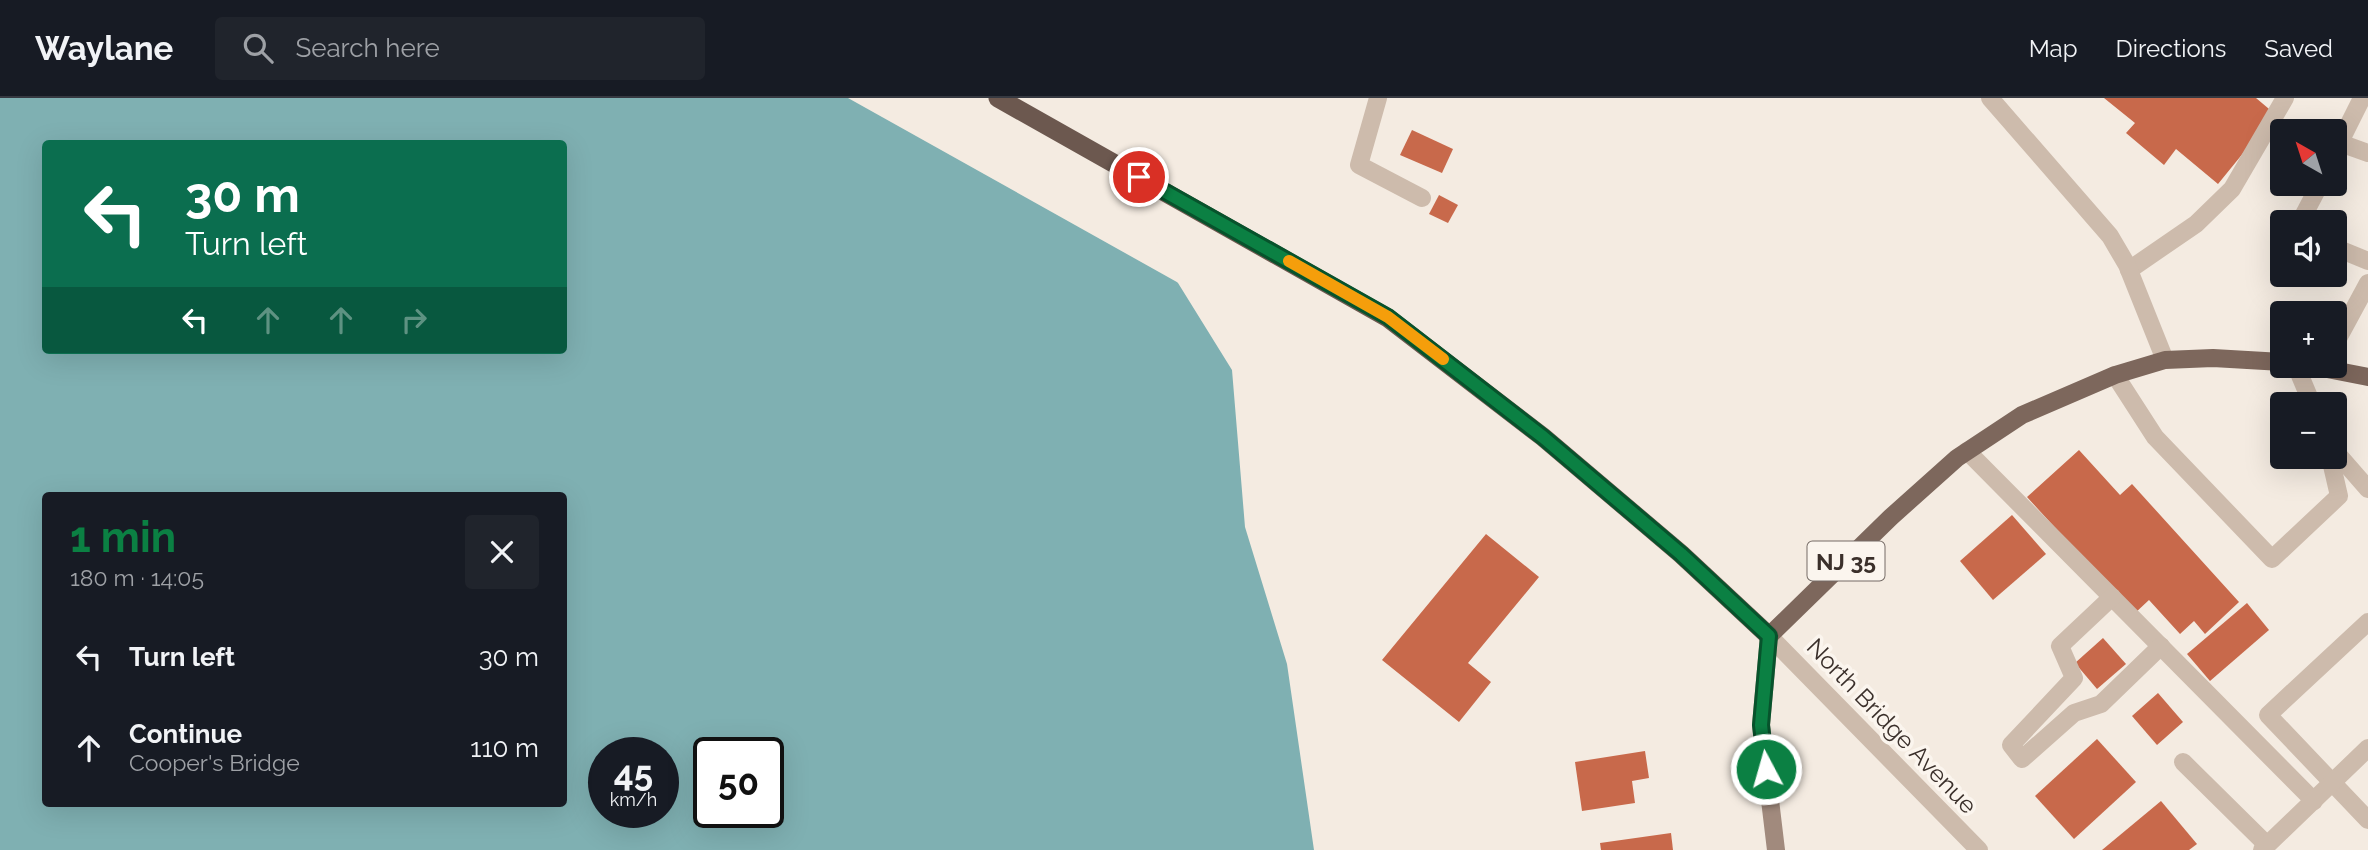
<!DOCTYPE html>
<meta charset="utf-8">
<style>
:root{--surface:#171b24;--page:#20242c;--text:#f1f3f6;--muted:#9ea1a6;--line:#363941;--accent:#0b8043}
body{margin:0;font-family:Raleway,sans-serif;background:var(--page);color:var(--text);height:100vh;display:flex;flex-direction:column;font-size:26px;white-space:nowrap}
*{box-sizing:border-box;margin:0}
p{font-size:23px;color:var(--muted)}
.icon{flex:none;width:38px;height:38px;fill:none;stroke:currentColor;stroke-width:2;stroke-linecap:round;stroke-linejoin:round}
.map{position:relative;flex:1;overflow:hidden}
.details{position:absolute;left:42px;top:394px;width:525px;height:315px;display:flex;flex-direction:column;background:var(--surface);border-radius:7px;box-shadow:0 7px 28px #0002}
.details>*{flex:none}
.banner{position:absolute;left:42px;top:42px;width:525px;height:214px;border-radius:7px;box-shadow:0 7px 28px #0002;background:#0b6e4f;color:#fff;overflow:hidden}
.needle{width:46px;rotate:321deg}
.tools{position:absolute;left:2270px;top:21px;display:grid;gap:14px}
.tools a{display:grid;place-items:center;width:77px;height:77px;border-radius:7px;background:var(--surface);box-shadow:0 7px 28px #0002;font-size:35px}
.speed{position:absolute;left:588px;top:639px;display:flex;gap:14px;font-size:35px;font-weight:700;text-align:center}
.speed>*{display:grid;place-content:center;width:91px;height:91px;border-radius:50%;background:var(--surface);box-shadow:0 7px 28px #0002;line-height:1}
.speed small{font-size:18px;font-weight:400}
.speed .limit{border:4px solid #111;border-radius:10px;background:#fff;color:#111}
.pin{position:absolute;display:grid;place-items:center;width:60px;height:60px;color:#fff;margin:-30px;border:4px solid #fff;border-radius:50%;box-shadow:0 2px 7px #0007}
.me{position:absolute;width:77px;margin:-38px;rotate:354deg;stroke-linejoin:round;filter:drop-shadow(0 0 5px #0008)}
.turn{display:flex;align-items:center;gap:24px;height:147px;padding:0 28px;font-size:32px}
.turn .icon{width:91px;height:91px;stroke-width:2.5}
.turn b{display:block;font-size:49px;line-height:60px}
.lanes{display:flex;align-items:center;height:66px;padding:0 28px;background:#0003;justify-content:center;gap:35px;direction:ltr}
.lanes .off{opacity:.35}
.round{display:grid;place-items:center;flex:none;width:74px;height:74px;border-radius:7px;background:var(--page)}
.headline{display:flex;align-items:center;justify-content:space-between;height:119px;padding:0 28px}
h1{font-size:42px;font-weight:700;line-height:52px;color:var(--accent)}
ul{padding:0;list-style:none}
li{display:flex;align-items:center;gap:21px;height:91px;padding:0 28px}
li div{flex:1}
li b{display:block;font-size:26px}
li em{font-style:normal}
header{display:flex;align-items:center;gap:42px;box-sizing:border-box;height:98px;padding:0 35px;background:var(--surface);border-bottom:2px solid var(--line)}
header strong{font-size:33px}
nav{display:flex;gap:38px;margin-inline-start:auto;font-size:24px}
.search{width:490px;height:63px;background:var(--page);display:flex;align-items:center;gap:18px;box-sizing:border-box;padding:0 24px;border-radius:7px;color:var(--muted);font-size:26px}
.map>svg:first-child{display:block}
</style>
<header>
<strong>Waylane</strong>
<div class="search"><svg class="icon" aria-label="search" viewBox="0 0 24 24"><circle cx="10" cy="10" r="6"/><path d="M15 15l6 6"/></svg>Search here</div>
<nav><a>Map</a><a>Directions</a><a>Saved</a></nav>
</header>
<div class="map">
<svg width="2368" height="752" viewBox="0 0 2368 752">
<rect width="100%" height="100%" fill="#f4ebe1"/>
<!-- water -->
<path fill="#7fb0b2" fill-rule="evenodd" d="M0 0H1125L1111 77 1232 272 1245 429 1287 566 1314 752H0ZM46 46H564V252H46ZM46 397H564V705H46ZM604 654H663V714H604ZM709 654H768V714H709Z"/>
<!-- pier -->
<polygon fill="#f4ebe1" points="848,0 1129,0 1115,77 1184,188"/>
<!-- building -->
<g fill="#c8694b">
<polygon points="2104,0 2256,0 2275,16 2218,86 2176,51 2164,67 2126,35 2135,25"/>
<polygon points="1412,32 1453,51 1442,75 1400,57"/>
<polygon points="1439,97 1458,107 1448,125 1429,116"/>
<polygon points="2079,352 2120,397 2132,386 2239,504 2205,536 2194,523 2180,536 2149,502 2134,516 2027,399"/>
<polygon points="2012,417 2046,456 1993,502 1960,463"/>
<polygon points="1486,436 1539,479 1468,565 1491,584 1459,624 1382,562"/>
<polygon points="2247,505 2269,532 2210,583 2187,556"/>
<polygon points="2103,540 2126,566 2097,591 2075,565"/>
<polygon points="2158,595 2183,624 2157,647 2132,618"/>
<polygon points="2097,641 2136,684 2074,741 2035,698"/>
<polygon points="1645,653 1649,680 1632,683 1635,705 1582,713 1575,664"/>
<polygon points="2161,703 2197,746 2189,752 2102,752"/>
<polygon points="1671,735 1673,752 1601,752 1600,745"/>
</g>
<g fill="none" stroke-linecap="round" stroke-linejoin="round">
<!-- service -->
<g stroke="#cdbbac" stroke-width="18">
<polyline points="1378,0 1359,67 1422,100"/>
<polyline points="2340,45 2368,55"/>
<polyline points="2334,56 2362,0"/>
<polyline points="2300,124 2320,86"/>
<polyline points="2334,149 2368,163"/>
<polyline points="2129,172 2196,126 2232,91 2285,0"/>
<polyline points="2334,248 2368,185"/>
<polyline points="2296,268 2312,306"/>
<polyline points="2115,277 2155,339 2272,461 2339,398 2330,359"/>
<polyline points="2334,352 2368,391"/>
<polyline points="1967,353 2314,703"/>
<polyline points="2112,499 2060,548 2074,580 2011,647 2022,661 2074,615 2101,606 2161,548"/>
<polyline points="2368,524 2268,617 2368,722"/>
<polyline points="2183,664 2267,747"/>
</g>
<!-- minor -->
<g stroke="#cdbbac" stroke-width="18">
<polyline points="1990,0 2110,138 2127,167 2165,262"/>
<polyline points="1769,538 1979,752"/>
<polyline points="2262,752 2368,650"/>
</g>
<!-- secondary -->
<polyline stroke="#a18a7d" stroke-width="18" points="1769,538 1761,627 1776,752"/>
<!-- primary -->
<g stroke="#7d675c" stroke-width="18">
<polyline points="2312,268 2368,279"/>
<polyline points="1769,538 1891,419 1957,360 2022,317 2115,277 2165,262 2213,260 2282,264"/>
</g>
<!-- trunk -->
<polyline stroke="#6c584f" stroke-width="19" points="998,0 1388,220 1543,339 1681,456 1769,538"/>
</g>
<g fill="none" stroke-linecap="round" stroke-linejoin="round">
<defs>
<polyline id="route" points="1139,79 1388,219 1543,339 1681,456 1769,538 1761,627 1766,671"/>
</defs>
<!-- route casing -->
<use href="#route" stroke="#07532c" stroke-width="18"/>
<!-- route -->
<use href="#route" stroke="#0b8043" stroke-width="12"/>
<!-- slow -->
<polyline stroke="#f59e0b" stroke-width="12" points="1289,163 1388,219 1443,261"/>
</g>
<g text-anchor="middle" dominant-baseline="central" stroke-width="7" stroke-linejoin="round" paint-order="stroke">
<!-- shield labels -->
<rect fill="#fbf5ee" stroke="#756b66" stroke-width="2" x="1807.5" y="443.5" width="77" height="39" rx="5"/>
<g font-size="23" font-weight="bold" fill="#3b302b">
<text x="1846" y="463">NJ 35</text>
</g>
<!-- street labels -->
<g font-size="24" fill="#3b302b" stroke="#fbf5ee">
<text transform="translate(1892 628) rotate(46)">North Bridge Avenue</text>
</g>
</g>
</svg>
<div class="tools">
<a><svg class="needle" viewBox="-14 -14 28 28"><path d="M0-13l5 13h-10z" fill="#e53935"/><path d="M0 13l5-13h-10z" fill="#9ea1a6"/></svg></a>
<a><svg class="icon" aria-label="sound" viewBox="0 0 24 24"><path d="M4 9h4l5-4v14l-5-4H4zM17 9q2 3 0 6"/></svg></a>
<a>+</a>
<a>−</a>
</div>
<div class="speed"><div>45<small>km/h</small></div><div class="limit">50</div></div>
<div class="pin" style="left:1139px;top:79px;background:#d93025"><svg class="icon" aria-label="arrive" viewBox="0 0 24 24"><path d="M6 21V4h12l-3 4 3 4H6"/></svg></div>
<svg class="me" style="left:1766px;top:671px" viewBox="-20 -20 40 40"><circle r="17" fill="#0b8043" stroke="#fff" stroke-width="3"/><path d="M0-11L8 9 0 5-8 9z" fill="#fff"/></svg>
<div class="banner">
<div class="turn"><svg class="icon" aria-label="left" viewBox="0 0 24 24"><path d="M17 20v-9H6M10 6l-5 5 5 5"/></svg><div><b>30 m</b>Turn left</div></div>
<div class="lanes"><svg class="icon" aria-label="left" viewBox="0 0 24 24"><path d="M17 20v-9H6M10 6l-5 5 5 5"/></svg><svg class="icon off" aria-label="ahead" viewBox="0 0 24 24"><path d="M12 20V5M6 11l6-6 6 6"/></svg><svg class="icon off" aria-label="ahead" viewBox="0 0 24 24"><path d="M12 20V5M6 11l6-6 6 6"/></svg><svg class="icon off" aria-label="right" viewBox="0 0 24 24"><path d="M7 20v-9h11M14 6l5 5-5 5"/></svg></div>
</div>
<section class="details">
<div class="headline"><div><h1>1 min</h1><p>180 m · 14:05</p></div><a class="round"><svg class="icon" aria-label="close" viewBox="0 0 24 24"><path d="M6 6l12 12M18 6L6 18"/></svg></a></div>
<ul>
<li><svg class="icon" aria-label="left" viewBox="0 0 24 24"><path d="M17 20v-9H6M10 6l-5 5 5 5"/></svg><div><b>Turn left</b></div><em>30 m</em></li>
<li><svg class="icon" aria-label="ahead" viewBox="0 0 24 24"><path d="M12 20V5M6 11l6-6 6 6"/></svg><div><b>Continue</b><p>Cooper's Bridge</p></div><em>110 m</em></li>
</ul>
</section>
</div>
